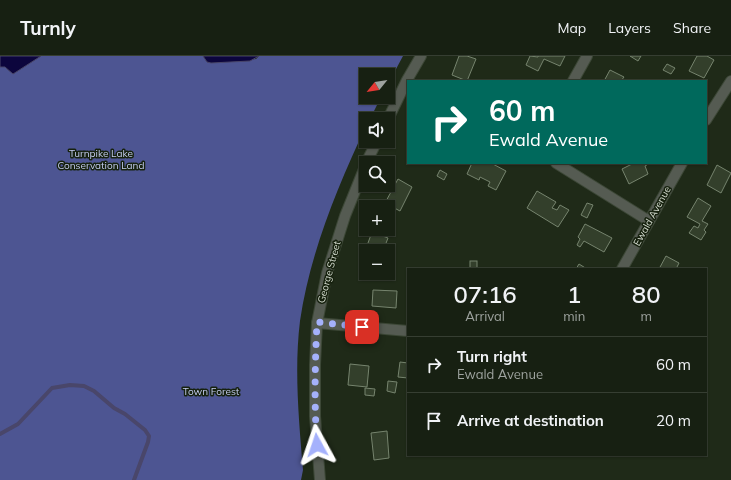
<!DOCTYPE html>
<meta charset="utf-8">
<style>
:root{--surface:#172012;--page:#242d20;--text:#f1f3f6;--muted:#9ea39f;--line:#363e32}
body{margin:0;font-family:Mulish,sans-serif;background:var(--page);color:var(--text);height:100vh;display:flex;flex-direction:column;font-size:15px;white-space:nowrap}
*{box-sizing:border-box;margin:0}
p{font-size:13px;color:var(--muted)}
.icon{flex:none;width:22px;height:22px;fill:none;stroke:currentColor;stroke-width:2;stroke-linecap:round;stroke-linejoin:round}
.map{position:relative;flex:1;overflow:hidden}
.details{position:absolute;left:407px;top:212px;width:300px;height:188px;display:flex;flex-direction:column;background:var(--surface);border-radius:0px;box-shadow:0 1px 3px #0004,0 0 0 1px var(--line)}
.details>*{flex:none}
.top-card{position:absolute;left:407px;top:24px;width:300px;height:84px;border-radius:0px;box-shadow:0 1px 3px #0004,0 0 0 1px var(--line);background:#00695c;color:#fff;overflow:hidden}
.needle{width:26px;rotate:240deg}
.fabs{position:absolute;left:359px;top:12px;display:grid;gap:8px}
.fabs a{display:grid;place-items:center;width:36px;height:36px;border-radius:0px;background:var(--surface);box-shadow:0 1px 3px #0004,0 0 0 1px var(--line);font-size:20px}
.pin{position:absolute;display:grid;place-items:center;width:34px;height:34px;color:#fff;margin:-17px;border-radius:8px;box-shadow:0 2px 6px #0006}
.me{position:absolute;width:44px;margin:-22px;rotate:355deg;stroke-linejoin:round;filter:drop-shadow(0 0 3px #0008)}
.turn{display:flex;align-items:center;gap:14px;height:84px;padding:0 16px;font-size:18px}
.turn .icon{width:52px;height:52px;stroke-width:2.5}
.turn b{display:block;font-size:28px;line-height:34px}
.eta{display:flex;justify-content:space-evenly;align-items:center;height:68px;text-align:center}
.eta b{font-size:24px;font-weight:600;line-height:28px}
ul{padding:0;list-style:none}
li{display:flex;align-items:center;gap:12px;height:56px;padding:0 16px;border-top:1px solid var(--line)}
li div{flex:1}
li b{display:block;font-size:15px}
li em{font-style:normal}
header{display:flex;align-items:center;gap:24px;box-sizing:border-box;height:56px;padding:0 20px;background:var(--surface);border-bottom:1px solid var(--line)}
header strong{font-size:19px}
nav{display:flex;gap:22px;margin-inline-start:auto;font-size:14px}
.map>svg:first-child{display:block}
</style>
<header>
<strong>Turnly</strong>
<nav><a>Map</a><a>Layers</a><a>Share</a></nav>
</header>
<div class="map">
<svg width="731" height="424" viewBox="0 0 731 424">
<rect width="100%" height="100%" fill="#1f2a18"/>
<!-- forest -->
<path fill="#4d5592" d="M41 0H203L207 6 211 7 256 3 259 0H403L388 28V19H366V41H381L370 63H366V70C337 132 310 197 300 265 294 314 299 365 303 414L301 424H0V11H5L13 18Z"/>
<!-- water -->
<g fill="#0c053d" stroke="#49466a">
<polygon points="0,0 41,0 13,18 5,11 0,11"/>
<polygon points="203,0 259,0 250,5 211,7 207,6"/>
</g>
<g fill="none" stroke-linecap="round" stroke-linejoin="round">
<!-- stream -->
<polyline stroke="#49466a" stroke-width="4" points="0,378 18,368 52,332 70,329 84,330 94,335 114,352 125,358 145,374 149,380 148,386 134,424"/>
</g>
<!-- building -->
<g fill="#333f2b" stroke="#76846e">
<polygon points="459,0 467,0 476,3 467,25 452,19"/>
<polygon points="530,0 538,1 538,0 565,0 560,10 544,3 538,15 526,9"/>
<polygon points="630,0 641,0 638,5"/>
<polygon points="697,0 707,0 714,4 704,22 689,15"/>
<polygon points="667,8 675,12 671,18 663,14"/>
<polygon points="610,14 624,21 621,25 604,25"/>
<polygon points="472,107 491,107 506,115 496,134 488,130 490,126 480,121 479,124 467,118"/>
<polygon points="634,107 650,107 645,110 648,118 629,128 622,113"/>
<polygon points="717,109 731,117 721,137 707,129"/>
<polygon points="440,114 447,118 444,124 437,120"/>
<polygon points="398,123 412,131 400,155 385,147"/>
<polygon points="537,135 556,146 552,152 557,154 560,149 569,154 558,171 527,152"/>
<polygon points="698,142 711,150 702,165 708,168 704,174 706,176 701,184 689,177 694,170 698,172 700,168 687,161"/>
<polygon points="587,147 593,149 587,162 581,159"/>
<polygon points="585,168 612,182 604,196 584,185 580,191 577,189 580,183 578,181"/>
<polygon points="372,176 388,182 383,195 366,195 366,199 364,198"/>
<polygon points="666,200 679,207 676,213 659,213"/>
<rect x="470" y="205" width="7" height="8"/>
<polygon points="579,208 587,213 576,213"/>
<polygon points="373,234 397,235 396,252 372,250"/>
<polygon points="400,306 408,307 408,322 398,321"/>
<polygon points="350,308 369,310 367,331 348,329"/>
<polygon points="388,325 397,326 395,337 387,335"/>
<polygon points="365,332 375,333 374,340 365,339"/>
<polygon points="387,375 389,402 374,404 371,377"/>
</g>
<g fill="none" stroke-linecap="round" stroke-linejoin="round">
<defs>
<g id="minor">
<polyline points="573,25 587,0"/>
<polyline points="388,63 407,24 421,0"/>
<polyline points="706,64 731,25"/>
<polyline points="366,107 377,85"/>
<polyline points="556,107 649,165"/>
<polyline points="622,213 682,107"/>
<polyline points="317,267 408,275"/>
<polyline points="320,424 315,360 315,309 317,267 327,217 345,160 366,108"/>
</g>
</defs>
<!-- minor casing -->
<use href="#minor" stroke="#3c4736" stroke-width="12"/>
<!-- minor -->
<use href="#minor" stroke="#555b52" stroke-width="10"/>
</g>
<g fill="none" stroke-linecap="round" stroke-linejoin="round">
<!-- route -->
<path stroke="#a5b1fc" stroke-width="7" stroke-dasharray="0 12.6" d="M317 389C314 348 315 308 317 266L362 271"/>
</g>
<g text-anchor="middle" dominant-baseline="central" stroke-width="3" stroke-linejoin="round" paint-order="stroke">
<!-- park labels -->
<g font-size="10" fill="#c4ccf0" stroke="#16210e">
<text x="101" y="97">Turnpike Lake<tspan x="101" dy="12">Conservation Land</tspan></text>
<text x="211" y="335">Town Forest</text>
</g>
<!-- street labels -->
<g font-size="10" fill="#d7ded2" stroke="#16210e">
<text transform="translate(652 160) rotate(-61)">Ewald Avenue</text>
<text transform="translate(329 216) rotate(-75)">George Street</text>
</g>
</g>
</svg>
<div class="fabs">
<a><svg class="needle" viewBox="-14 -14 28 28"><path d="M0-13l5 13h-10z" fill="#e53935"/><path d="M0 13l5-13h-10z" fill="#9ea39f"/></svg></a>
<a><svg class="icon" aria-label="sound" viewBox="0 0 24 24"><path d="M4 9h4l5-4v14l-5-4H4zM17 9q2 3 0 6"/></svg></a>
<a><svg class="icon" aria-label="search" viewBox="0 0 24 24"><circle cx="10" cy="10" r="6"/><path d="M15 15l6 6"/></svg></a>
<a>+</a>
<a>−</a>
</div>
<div class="pin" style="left:362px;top:271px;background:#d93025"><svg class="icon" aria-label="arrive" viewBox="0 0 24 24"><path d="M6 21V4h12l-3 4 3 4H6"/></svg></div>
<svg class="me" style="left:317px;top:389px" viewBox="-20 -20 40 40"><path d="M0-17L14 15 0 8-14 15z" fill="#a5b1fc" stroke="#fff" stroke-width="4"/></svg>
<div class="top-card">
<div class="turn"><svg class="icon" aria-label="right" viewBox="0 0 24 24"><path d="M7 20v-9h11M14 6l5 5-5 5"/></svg><div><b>60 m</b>Ewald Avenue</div></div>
</div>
<section class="details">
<div class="eta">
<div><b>07:16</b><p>Arrival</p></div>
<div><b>1</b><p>min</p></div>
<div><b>80</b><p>m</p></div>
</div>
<ul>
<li><svg class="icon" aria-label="right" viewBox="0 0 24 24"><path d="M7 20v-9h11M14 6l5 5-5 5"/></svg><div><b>Turn right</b><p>Ewald Avenue</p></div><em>60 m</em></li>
<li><svg class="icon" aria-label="arrive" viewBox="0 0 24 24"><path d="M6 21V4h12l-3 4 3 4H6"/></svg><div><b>Arrive at destination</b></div><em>20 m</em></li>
</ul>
</section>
</div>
